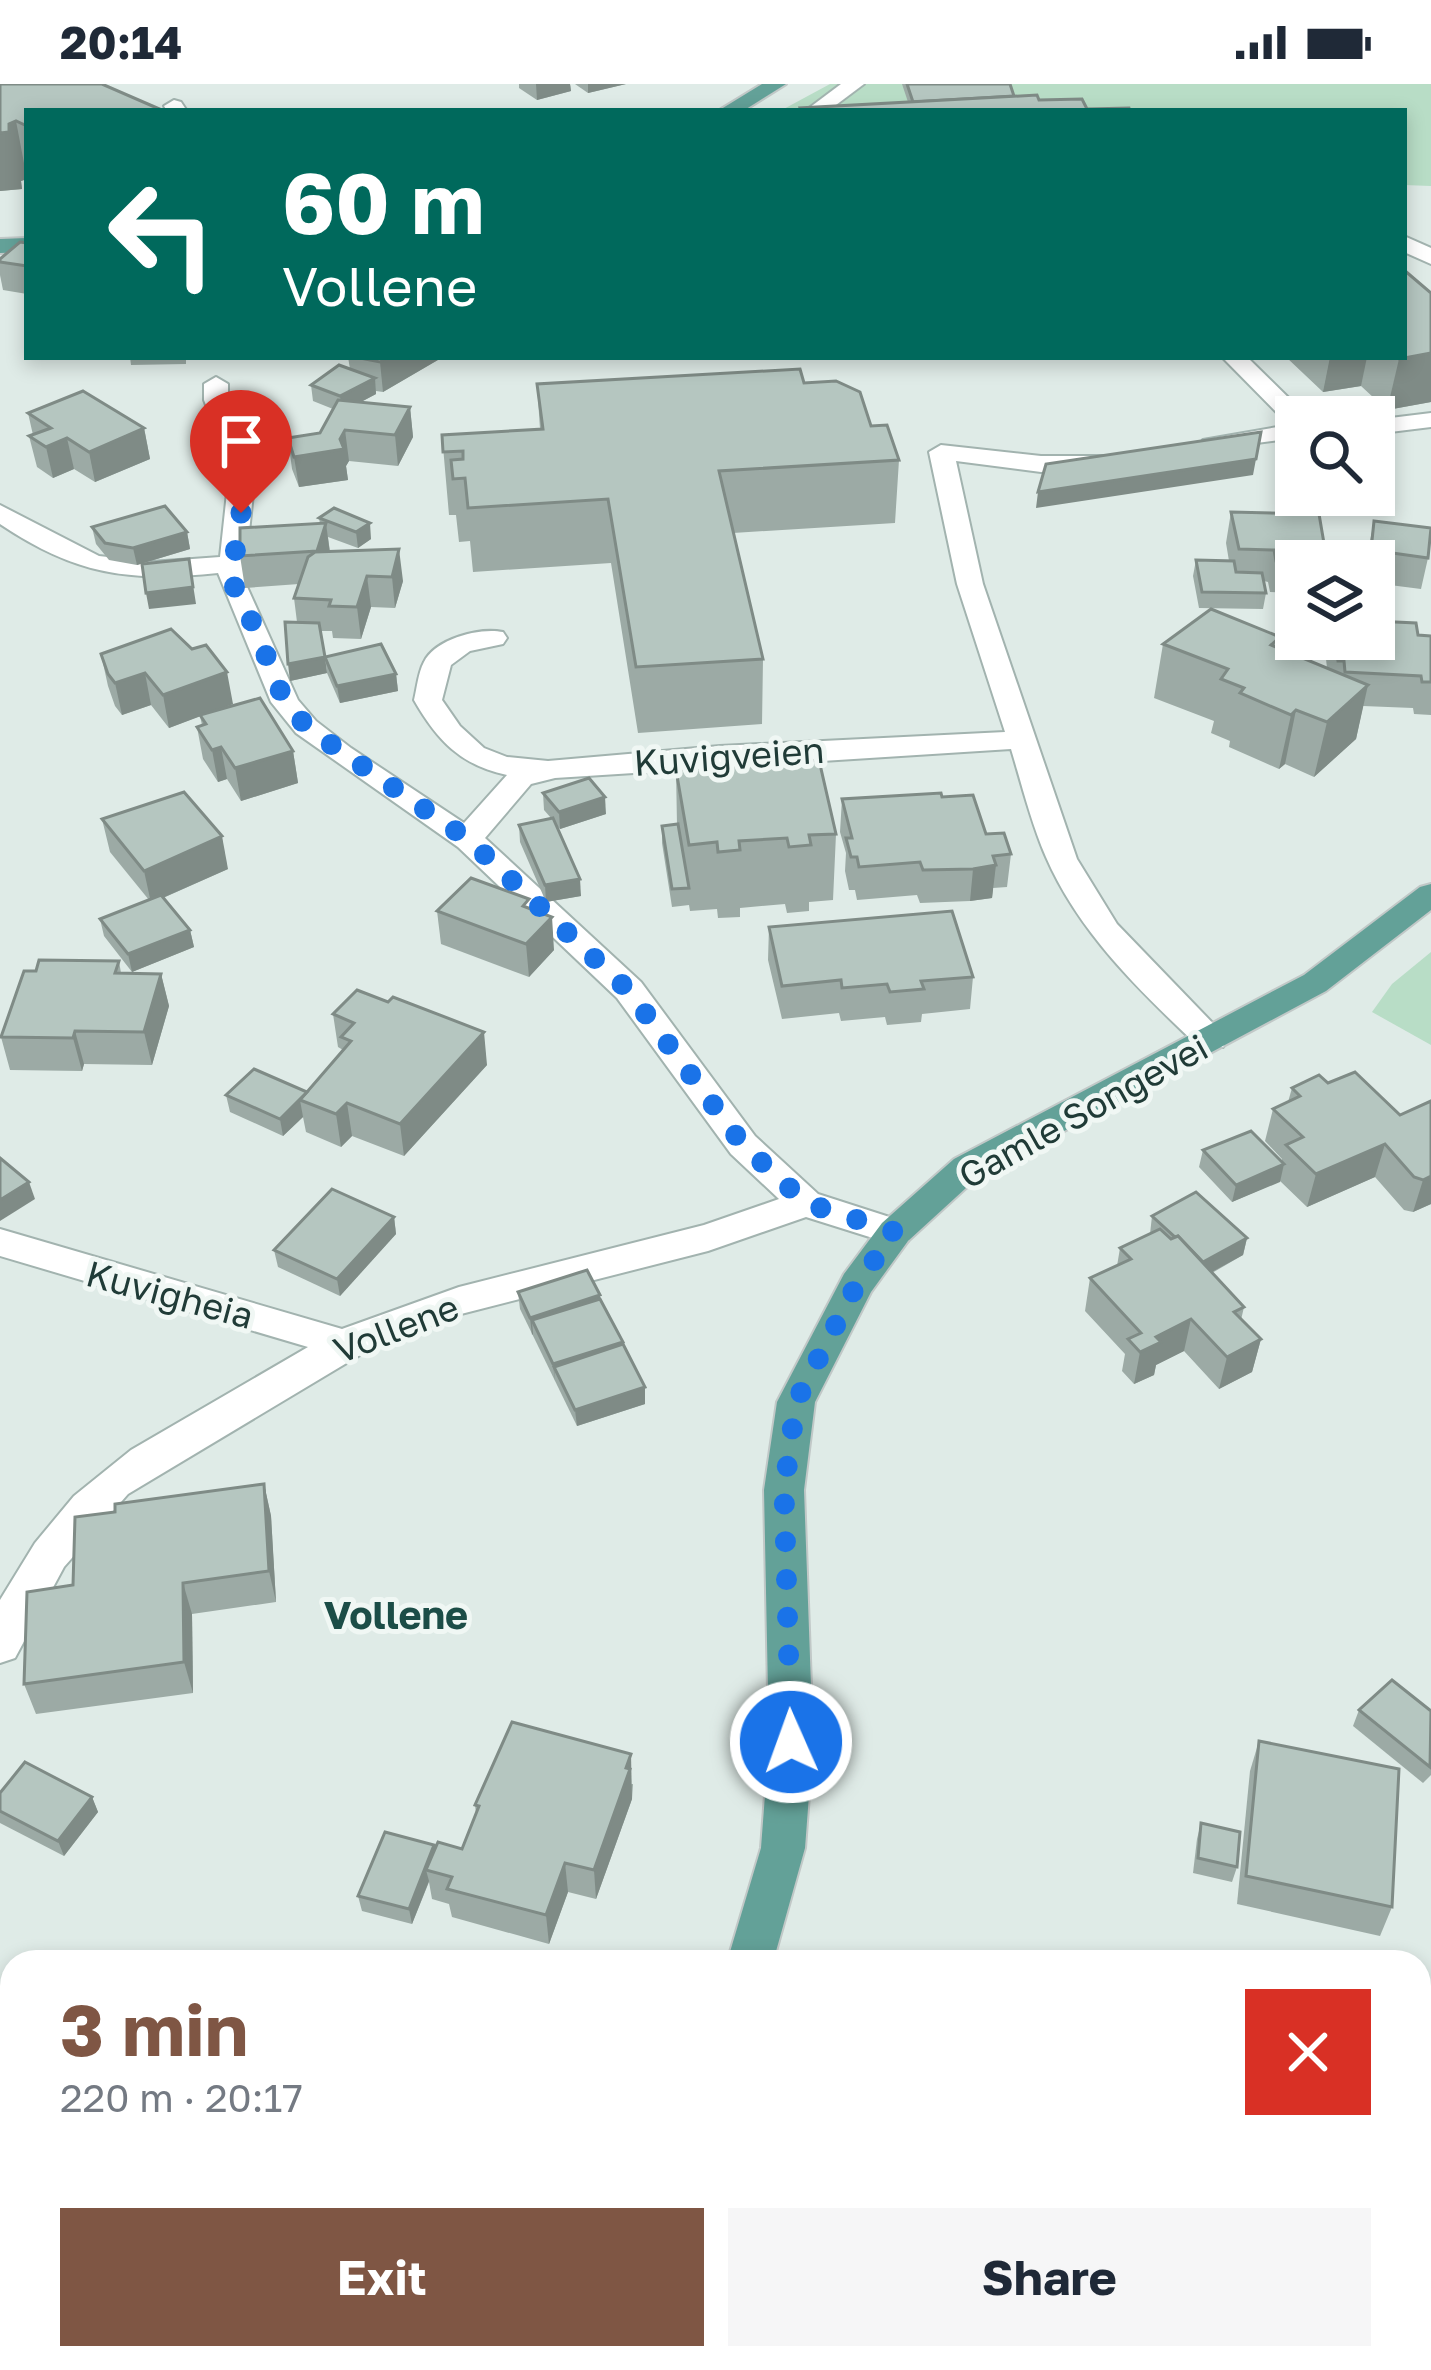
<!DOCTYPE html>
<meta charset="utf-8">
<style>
:root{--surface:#fff;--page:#f6f6f7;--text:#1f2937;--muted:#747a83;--accent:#7f5644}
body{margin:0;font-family:"Golos Text",sans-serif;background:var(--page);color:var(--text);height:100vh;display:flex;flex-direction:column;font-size:45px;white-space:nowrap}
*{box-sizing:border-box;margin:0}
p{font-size:39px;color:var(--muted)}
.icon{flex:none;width:66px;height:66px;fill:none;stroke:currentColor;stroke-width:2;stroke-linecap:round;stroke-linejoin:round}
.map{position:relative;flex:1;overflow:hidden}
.panel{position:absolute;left:0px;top:1866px;width:1431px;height:420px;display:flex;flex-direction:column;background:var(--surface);border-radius:36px 36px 0 0;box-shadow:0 6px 18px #0003}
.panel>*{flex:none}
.banner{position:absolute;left:24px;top:24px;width:1383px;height:252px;border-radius:0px;box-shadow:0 6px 18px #0003;background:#00695c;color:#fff;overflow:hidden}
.controls{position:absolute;left:1275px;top:312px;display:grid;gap:24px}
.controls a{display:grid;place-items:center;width:120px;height:120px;border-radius:0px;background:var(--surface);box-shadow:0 6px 18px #0003;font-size:60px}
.pin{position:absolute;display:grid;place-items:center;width:102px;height:102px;color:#fff;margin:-123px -51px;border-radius:50% 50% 50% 0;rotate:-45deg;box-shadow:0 0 12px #0007}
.pin .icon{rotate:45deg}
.me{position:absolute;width:132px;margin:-66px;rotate:358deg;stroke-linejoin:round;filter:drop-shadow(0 0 9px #0008)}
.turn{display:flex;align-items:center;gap:42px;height:252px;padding:0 60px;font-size:54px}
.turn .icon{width:156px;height:156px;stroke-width:2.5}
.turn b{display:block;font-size:84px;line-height:102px}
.round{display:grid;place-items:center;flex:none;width:126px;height:126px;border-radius:0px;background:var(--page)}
.summary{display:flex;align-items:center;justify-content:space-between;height:204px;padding:0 60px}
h1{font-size:72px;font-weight:700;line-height:90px;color:var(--accent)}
.cta{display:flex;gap:24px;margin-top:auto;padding:24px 60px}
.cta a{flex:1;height:138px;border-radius:0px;background:var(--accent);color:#fff;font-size:48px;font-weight:700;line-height:138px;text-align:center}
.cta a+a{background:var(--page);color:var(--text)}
.status{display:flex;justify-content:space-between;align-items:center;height:84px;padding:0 60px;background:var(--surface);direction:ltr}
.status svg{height:33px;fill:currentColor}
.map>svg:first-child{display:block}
</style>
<div class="status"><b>20:14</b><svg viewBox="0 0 49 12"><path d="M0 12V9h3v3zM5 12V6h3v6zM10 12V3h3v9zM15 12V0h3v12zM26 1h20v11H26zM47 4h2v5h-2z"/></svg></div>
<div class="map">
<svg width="1431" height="2286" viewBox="0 0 1431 2286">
<rect width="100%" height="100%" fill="#dfebe7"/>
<!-- green -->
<g fill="#b8ddc6">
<polygon points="830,0 1431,0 1431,102 1404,101 1404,27 780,27"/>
<polygon points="1431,868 1431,961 1372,928 1392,900"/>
</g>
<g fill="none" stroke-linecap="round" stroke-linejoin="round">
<defs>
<g id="minor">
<polygon points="841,0 864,0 828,27 805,27"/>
<polygon points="174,16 181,18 187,27 167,27 164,22"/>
<polygon points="1404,152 1431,164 1431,180 1404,168"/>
<polygon points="1222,273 1247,273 1305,330 1307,333 1296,333 1296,354 1203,366 1200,361 1203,356 1289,341"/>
<path d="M216 293 228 300V316L256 381 244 496 298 616 316 637 351 664 464 739 507 691C460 681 437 656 414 616 417 604 418 589 424 578 435 555 480 543 503 548L507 554 503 560 470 567 451 581 442 616 460 642 484 664 507 673 548 677 720 662 1005 648 957 500 929 368 941 361 1041 372H1107L1111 377 1107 382 1098 385 1041 388 956 377 983 500 1077 775 1117 840 1228 955 1223 963H1199C1140 907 1079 849 1046 773 1031 739 1022 701 1011 665L555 694 531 700 485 754 641 898 755 1052 818 1110 908 1139 913 1148 908 1157 895 1161 806 1133 708 1167 461 1230 370 1265 128 1410 64 1483 15 1574 0 1579V1516L35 1459 74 1412 131 1366 308 1263 0 1172V1145L342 1245 459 1203 704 1141 779 1115 731 1070 617 914 458 763 296 649 271 618 218 489C128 498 76 491 0 440V421L99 472 151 478 220 473 230 381 204 316V300Z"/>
<polygon points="1431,329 1431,343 1374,350 1374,336"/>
</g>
<g id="major">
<polygon points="762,0 786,0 743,27 718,27"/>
<polygon points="27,154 27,168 0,169 0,155"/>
<polygon points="1431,800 1431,826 1326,907 978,1093 908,1157 871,1208 815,1318 804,1406 813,1658 805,1764 773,1878 727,1878 761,1764 769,1658 764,1406 777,1318 844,1190 882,1139 954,1075 1304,891 1420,803"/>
<polygon points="93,2274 186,2274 181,2286 88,2286"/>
</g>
</defs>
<!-- minor casing -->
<use href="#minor" stroke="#a2b3af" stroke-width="4"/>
<!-- major casing -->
<use href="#major" stroke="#c1c8c7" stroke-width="4"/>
<!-- minor -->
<use href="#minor" fill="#fff" fill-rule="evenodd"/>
<!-- major -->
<use href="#major" fill="#63a198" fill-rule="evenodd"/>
</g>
<!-- wall -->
<g fill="#9caaa5">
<polygon points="0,0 27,27 27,95 21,97 22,105 0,107"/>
<polygon points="519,0 570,0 571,7 537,16 519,4"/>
<polygon points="575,0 626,0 588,9"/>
<polygon points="902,0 1010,0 1014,12 1087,25 908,18"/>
<polygon points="27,159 27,210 3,206 0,191 0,175"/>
<polygon points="1431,209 1431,318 1387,326 1361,302 1323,308 1286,273 1404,273"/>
<polygon points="130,273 186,273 186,280 131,281"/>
<polygon points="348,273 443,273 383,308 376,307 376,310 361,318 410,323 413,353 398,382 349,377 346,382 348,396 299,403 292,385 288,354 320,349 333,325 313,317 311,301 350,285"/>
<polygon points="804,299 871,342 899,376 895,439 733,449 763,575 762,640 638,649 611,479 473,488 470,457 459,458 456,431 449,431 442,351 540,345 537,300"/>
<polygon points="28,329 144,344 150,375 95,398 74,385 53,394 37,383 29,352 33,351"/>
<polygon points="334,424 371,455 358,464 328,453 330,468 403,497 395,524 371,523 361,555 333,554 332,547 320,547 327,589 290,597 297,538 294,514 299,500 245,504 240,472 320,440 319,434"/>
<polygon points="1231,428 1296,477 1296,509 1270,508 1268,498 1264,497 1266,509 1263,525 1199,524 1193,492 1196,476 1229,477 1226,459"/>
<polygon points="1374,437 1428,474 1421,505 1374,499 1374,477 1366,477"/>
<polygon points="92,443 187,448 190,465 137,481 109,476 96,460"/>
<polygon points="1418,551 1431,552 1431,631 1414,630 1413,624 1363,622 1356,655 1314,693 1285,680 1279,685 1229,663 1230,657 1211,649 1214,637 1154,614 1163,560 1280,553 1278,564 1327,584 1325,566 1327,555 1374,555"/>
<polygon points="101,570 233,620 212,628 293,667 298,699 241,717 227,695 218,698 203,675 197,643 202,641 200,632 169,644 151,621 122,631 115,622 108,602"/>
<polygon points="325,573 396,590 398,607 340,619 327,589"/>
<polygon points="676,686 836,750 833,816 809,818 809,827 787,829 785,820 740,824 740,833 718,834 717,825 690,827 689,821 672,823 662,759 662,742 677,741"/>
<polygon points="543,709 606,730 560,745 556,741 581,812 546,818 520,758 519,741 551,734 544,726"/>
<polygon points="942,713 1011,770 1007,803 993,804 992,814 970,817 920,819 917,811 857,816 855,806 849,806 845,787 846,769 840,748 842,715"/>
<polygon points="102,735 228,785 163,814 190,846 194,863 132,888 104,852 100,835 149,816 110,768"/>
<polygon points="530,825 554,866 529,893 441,860 437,827"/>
<polygon points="769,843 973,893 970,925 922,930 921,938 887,941 885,933 841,937 839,929 782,935 768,876"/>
<polygon points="119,877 121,889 161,890 169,922 152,981 84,980 82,987 10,986 1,953 36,887"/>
<polygon points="333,930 487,981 404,1072 352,1052 341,1063 306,1048 303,1033 283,1052 230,1028 226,1011 306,1008 343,966 338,963"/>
<polygon points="1328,999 1400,1031 1431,1120 1413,1128 1404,1126 1375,1093 1307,1123 1280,1097 1232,1118 1199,1083 1203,1066 1282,1078 1282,1075 1265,1057 1273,1025 1288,1018 1292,1004"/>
<polygon points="1152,1132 1247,1154 1243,1171 1212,1189 1244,1223 1241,1236 1261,1255 1252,1288 1219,1305 1184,1267 1156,1281 1154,1291 1134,1300 1122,1287 1125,1270 1085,1227 1090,1194 1117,1182 1120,1164 1150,1150"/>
<polygon points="394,1133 396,1150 340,1212 278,1183 274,1166"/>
<polygon points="518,1208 600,1215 645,1303 645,1320 577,1342 520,1225"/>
<polygon points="264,1400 271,1432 276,1518 192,1530 193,1609 36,1630 24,1600 73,1501 115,1428"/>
<polygon points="1359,1626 1431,1627 1431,1691 1423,1699 1353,1642"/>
<polygon points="1259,1657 1392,1823 1380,1852 1237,1820 1250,1687"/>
<polygon points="633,1700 632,1715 596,1815 568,1808 549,1860 452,1833 449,1820 432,1815 429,1798 412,1840 362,1827 358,1812 434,1761 435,1765 462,1765 476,1729 475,1721"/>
<polygon points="0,1709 92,1713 98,1728 64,1772 0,1739"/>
<polygon points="1201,1739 1237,1783 1232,1798 1193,1789 1197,1755"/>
<polygon points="1316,2274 1419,2274 1431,2286 1321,2286"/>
</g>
<!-- shaded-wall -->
<g fill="#7f8b86">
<polygon points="536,0 570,0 571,7 537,16"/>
<polygon points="588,0 626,0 588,9"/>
<polygon points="16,37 27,95 21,97 22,105 0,107 0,49 9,40"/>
<polygon points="1431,269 1431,318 1387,326 1399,275"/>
<polygon points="388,273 443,273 383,308 380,278"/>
<polygon points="1330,273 1367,273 1361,302 1323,308"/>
<polygon points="375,294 376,310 342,328 340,312"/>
<polygon points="410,323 413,353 398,382 395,351"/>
<polygon points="144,344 150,375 95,398 89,368"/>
<polygon points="345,346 349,377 346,382 348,396 299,403 294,373 340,355"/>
<polygon points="67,354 74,385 53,394 46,363"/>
<polygon points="1256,375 1253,391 1036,424 1038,408"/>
<polygon points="326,439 330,470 322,498 317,467"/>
<polygon points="370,439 371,455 358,464 356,448"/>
<polygon points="187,448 190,465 137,481 133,464"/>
<polygon points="399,465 403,497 395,524 392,493"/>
<polygon points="189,475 196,520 149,525 146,509"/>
<polygon points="367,492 371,523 361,555 357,523"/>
<polygon points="325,573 327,589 290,597 288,580"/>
<polygon points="227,588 233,620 169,644 163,611"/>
<polygon points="145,589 151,621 122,631 115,599"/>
<polygon points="396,590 398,607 340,619 337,602"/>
<polygon points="1368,601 1356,655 1314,693 1327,638"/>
<polygon points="1296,626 1285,680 1279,685 1291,631"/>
<polygon points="221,663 227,695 218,698 212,666"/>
<polygon points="293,667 298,699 241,717 235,684"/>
<polygon points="605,713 606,730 560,745 559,728"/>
<polygon points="222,752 228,785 151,819 144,787"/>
<polygon points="996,781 992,814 970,817 973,785"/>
<polygon points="580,795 581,812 546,818 545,801"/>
<polygon points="552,833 554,866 529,893 526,860"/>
<polygon points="190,846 194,863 132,888 128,870"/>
<polygon points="161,890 169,922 152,981 144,948"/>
<polygon points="75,947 84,980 82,987 73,954"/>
<polygon points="484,948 487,981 404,1072 400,1040"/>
<polygon points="300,1016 303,1033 283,1052 280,1035"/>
<polygon points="347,1019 352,1052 341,1063 336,1030"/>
<polygon points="1385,1060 1375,1093 1307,1123 1316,1090"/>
<polygon points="1284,1080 1280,1098 1232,1118 1236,1101"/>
<polygon points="1431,1092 1431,1120 1413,1128 1423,1096"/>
<polygon points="29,1098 35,1115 0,1137 0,1116"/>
<polygon points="394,1133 396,1150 340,1212 337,1195"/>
<polygon points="1247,1154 1243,1171 1199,1195 1203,1178"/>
<polygon points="600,1211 601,1228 532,1236 533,1250 532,1251 530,1234"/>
<polygon points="1191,1235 1184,1267 1156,1281 1154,1291 1134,1300 1140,1268 1156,1253"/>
<polygon points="1261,1255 1252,1288 1219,1305 1227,1273"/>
<polygon points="623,1258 623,1275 554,1283 555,1297 553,1280"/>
<polygon points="645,1303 645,1320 577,1342 575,1326"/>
<polygon points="264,1400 271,1432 276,1518 269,1487"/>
<polygon points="183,1499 192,1530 193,1609 184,1578"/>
<polygon points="631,1670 632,1715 596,1815 594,1786"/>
<polygon points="92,1713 98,1728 64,1772 58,1757"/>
<polygon points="434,1761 437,1776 426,1786 429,1797 412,1840 409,1825"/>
<polygon points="565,1779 568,1808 549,1860 546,1831"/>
</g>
<!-- building -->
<g fill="#b5c6c0" stroke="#7f8b86" stroke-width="3">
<polygon points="0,0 102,0 164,27 27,27 27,42 16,37 9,40 9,48 0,49"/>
<polygon points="907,0 1010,0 1014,12 913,18"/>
<polygon points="1037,11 1039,16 1082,15 1087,25 1129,24 1130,27 801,27 800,24"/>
<polygon points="20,158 27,159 27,182 0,178 0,175"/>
<polygon points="1404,186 1431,209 1431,269 1399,275 1396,273 1404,273"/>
<polygon points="355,273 388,273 380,278"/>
<polygon points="339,281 375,294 340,312 311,301"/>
<polygon points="800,285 804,299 836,297 860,308 871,342 887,341 899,376 719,387 763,575 636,583 608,415 468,424 465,394 453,395 451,376 463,375 463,367 443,368 442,351 543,345 537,300"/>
<polygon points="83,307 144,344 89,368 67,354 46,363 29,352 51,344 28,329"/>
<polygon points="338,316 410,323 395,351 345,346 340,355 344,365 294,373 288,354 320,349"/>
<polygon points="1261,348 1256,375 1038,408 1046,380"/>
<polygon points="165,422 187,448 133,464 105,459 92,443"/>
<polygon points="334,424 370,439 356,448 319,434"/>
<polygon points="1231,428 1319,430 1327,477 1276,477 1274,466 1239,465"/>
<polygon points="1374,437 1431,444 1428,474 1371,466"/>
<polygon points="326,439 317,467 240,472 240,444"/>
<polygon points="399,465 392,493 367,492 357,523 329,522 331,516 294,514 308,473 315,468"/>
<polygon points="189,475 193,503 146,509 142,480"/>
<polygon points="1196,476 1234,477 1236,488 1262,489 1266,509 1202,508"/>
<polygon points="1211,525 1280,553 1271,561 1368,601 1327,638 1296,626 1291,631 1240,609 1244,604 1221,595 1228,585 1163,560"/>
<polygon points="1374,537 1416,539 1418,551 1431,552 1431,598 1422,598 1421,592 1345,588 1344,577 1338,577 1335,555 1374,555"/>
<polygon points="285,538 319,539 325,573 288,580"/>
<polygon points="171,545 192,565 206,561 227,588 163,611 145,589 115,599 108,590 101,570"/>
<polygon points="381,560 396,590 337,602 325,573"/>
<polygon points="260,614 293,667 235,684 221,663 212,666 197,643 206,640 200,631"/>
<polygon points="819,676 836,750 809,751 811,761 789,763 787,754 739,757 740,766 718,768 717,758 689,761 676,686"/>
<polygon points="589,694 605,713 559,728 543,709"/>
<polygon points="184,708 222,752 144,787 102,735"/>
<polygon points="941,709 942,713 973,711 986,750 1004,749 1011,770 993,772 996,781 973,785 923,786 920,778 859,783 857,773 851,773 846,754 852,754 842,715"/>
<polygon points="553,734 580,795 545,801 519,741"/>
<polygon points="678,740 689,804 672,805 662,742"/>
<polygon points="471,794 529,815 523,822 552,833 526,860 437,827"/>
<polygon points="161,811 190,846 128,870 100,835"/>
<polygon points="952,827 973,893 921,897 924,905 890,908 887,900 842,904 841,896 782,902 769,843"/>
<polygon points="39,876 119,877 115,889 161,890 144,948 75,947 73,954 1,953 24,887 36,887"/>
<polygon points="357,906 388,918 393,913 484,948 400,1040 347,1019 336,1030 300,1016 351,957 341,953 354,939 333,930"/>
<polygon points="254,985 307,1008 280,1035 226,1011"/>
<polygon points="1355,988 1400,1031 1431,1017 1431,1092 1423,1096 1414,1093 1385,1060 1316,1090 1286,1061 1303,1053 1273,1025 1300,1012 1292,1004 1319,991 1328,999"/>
<polygon points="1251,1047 1284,1080 1236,1101 1203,1066"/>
<polygon points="0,1074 29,1098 0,1116"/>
<polygon points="332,1105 394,1133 337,1195 274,1166"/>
<polygon points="1196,1108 1247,1154 1203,1178 1178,1152 1175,1153 1152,1132"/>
<polygon points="1160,1145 1171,1155 1178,1152 1244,1223 1234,1228 1261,1255 1227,1273 1191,1235 1156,1253 1161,1258 1140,1268 1128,1255 1141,1249 1090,1194 1131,1175 1120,1164"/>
<polygon points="587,1186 600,1211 530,1234 518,1208"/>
<polygon points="600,1215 623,1258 553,1280 532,1236"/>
<polygon points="623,1260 645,1303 575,1326 554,1283"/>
<polygon points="264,1400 269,1487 183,1499 184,1578 24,1600 27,1508 73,1501 75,1433 115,1428 115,1420"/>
<polygon points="1392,1596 1431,1627 1430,1683 1359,1626"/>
<polygon points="512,1638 631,1670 626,1684 630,1685 594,1786 565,1779 546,1831 447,1805 452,1793 426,1786 438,1758 462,1765 479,1722 475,1721"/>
<polygon points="1259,1657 1399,1685 1392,1823 1246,1792"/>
<polygon points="25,1678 92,1713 58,1757 0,1727 0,1709"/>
<polygon points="1201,1739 1240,1748 1237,1783 1198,1774"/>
<polygon points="385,1748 434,1761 409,1825 358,1812"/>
<polygon points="1431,2206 1431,2286 1343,2286 1338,2274 1419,2274 1419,2210"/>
</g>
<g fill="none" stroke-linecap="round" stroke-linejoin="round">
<!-- route -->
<polyline stroke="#1a73e8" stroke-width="21" stroke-dasharray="0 37.8" points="241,429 231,496 261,556 275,599 306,643 469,756 628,906 743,1061 806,1119 895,1148 857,1200 796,1318 784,1406 791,1658"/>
</g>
<g text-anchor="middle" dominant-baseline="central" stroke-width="10" stroke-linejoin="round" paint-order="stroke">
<!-- street labels -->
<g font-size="36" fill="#203b37" stroke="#f0f7f4">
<text transform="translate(729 672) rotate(-4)">Kuvigveien</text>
<text transform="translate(1083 1027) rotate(-29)">Gamle Songevei</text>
<text transform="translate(170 1210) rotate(15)">Kuvigheia</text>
<text transform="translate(396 1244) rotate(-21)">Vollene</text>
</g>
<!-- neighbourhood labels -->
<g font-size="39" font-weight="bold" fill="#1c4d47" stroke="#f0f7f4">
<text x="396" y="1530">Vollene</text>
</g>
</g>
</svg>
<div class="controls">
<a><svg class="icon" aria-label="search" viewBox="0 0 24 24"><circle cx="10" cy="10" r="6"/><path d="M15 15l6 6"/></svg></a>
<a><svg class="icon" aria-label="layers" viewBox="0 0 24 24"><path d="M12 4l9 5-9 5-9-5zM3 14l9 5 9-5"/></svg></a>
</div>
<div class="pin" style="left:241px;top:429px;background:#d93025"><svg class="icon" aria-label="arrive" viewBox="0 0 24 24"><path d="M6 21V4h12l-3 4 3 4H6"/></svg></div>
<svg class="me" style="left:791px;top:1658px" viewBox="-20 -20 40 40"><circle r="17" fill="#1a73e8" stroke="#fff" stroke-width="3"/><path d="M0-11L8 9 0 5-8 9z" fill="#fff"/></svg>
<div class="banner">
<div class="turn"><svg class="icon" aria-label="left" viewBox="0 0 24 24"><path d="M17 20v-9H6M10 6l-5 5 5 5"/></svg><div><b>60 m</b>Vollene</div></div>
</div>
<section class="panel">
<div class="summary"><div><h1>3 min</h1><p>220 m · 20:17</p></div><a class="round" style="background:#d93025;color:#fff"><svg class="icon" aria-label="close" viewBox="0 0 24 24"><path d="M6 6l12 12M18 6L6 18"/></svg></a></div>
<div class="cta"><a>Exit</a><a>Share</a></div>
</section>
</div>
